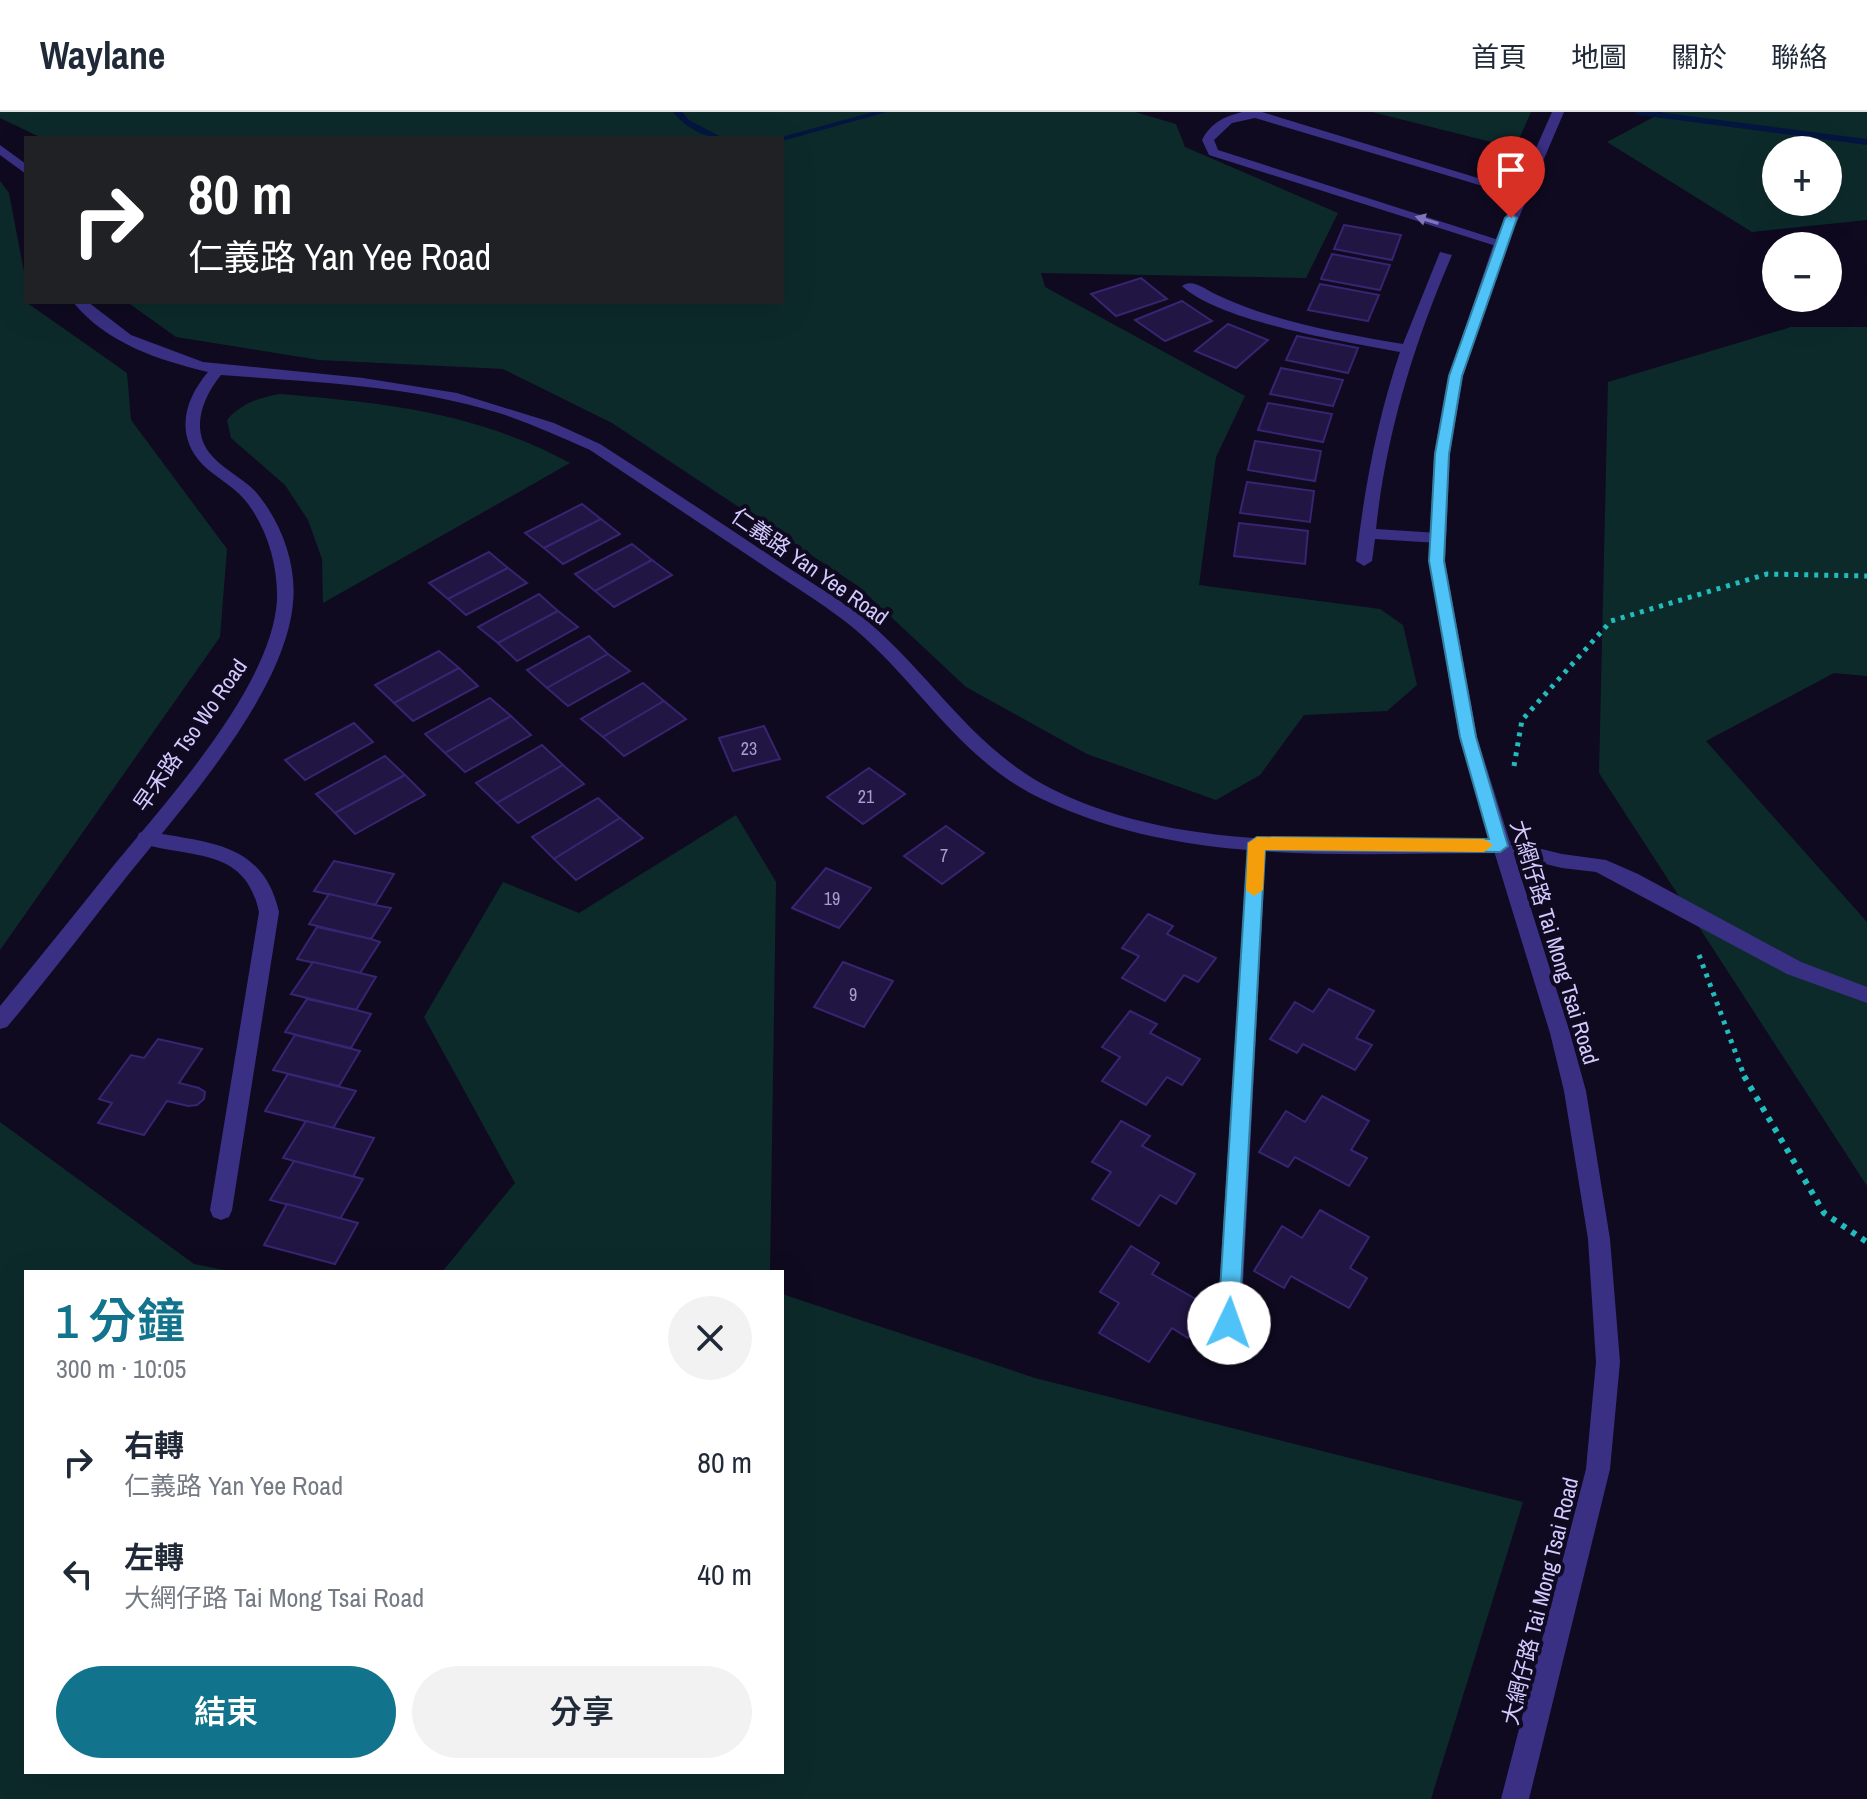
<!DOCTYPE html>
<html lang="zh-TW">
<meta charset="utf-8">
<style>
:root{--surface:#fff;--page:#f2f2f3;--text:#1f2937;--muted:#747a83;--line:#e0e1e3;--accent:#11738c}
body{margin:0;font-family:"Archivo Narrow","Noto Sans TC",sans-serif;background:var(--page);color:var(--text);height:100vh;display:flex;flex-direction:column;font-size:30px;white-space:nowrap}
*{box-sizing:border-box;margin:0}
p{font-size:26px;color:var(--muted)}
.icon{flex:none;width:44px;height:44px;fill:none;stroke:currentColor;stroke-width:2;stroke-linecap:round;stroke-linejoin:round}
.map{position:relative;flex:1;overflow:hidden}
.drawer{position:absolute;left:24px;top:1158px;width:760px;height:504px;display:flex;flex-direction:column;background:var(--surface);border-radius:0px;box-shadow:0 8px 32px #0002}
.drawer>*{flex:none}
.top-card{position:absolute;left:24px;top:24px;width:760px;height:168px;border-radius:0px;box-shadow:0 8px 32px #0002;background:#202124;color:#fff;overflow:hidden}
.buttons{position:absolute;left:1762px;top:24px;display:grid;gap:16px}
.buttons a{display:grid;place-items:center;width:80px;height:80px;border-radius:50%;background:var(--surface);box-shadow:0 8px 32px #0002;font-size:40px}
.pin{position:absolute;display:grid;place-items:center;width:68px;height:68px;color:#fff;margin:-82px -34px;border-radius:50% 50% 50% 0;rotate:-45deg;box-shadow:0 0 8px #0007}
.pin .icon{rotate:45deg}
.me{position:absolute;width:88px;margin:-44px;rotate:3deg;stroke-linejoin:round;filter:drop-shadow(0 0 6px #0008)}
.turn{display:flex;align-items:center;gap:28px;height:168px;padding:0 32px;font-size:36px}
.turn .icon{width:104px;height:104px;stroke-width:2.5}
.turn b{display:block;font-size:56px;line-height:68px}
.round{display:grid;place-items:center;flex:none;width:84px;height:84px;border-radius:42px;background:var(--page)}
.summary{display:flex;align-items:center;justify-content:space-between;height:136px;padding:0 32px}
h1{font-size:48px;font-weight:600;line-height:60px;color:var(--accent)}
.action{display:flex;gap:16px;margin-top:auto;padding:16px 32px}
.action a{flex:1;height:92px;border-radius:48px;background:var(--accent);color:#fff;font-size:32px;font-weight:600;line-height:92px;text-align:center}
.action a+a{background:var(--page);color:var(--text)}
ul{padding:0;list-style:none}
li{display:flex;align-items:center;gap:24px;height:112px;padding:0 32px}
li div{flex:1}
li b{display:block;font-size:30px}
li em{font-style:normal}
header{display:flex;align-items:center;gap:48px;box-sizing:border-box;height:112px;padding:0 40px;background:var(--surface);border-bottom:2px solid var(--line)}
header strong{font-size:38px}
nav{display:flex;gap:44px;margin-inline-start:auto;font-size:28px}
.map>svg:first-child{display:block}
</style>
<header>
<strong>Waylane</strong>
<nav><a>首頁</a><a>地圖</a><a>關於</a><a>聯絡</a></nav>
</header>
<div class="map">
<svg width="1867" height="1687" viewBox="0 0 1867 1687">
<rect width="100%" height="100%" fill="#0f0a20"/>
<!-- green -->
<g fill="#0d2a2b" fill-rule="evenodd">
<polygon points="0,0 1135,0 1176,12 1185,35 1338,101 1306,166 1041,161 1045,175 1245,284 1216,345 1199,473 1380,497 1403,513 1417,573 1387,599 1304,603 1260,663 1216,688 1087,642 966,575 858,474 612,311 503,257 319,248 176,225 127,190 782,190 782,26 42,26 0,6"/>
<polygon points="1372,0 1531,0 1515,36"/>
<path d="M1663 0H1867V108L1752 120 1607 30ZM1776 38H1828V90H1776Z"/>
<polygon points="0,69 9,81 26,170 26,190 127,261 131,308 227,437 220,525 0,838"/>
<polygon points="1791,215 1867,215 1867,564 1834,561 1706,629 1867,810 1867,1074 1599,661 1608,270"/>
<path d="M280 282C385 291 475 300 570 351L323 491 322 447 308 408 285 373 231 326 227 308C242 291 258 286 280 282Z"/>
<polygon points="736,703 776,770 770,1160 442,1160 515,1071 424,905 503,770 579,801"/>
<polygon points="0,1010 194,1152 234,1160 26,1160 26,1660 782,1660 782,1182 1035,1266 1523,1390 1431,1687 0,1687"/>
</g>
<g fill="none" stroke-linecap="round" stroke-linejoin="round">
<!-- stream -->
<g fill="#04163f" fill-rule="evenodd">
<path d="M673 0H682L689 8 723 26C704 26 685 15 673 0Z"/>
<polygon points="873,0 887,0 782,29 782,26 778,26"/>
<polygon points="1634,0 1658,0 1867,27 1867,33 1638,3"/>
</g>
</g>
<!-- building -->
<g fill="#211543" stroke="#382471" stroke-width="2">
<polygon points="1344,113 1401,123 1392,148 1334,137"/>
<polygon points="1332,142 1390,153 1380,178 1321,167"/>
<polygon points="1141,166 1167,187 1116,204 1091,182"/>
<polygon points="1320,172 1379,183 1368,209 1308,198"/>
<polygon points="1182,189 1212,209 1165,229 1135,208"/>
<polygon points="1228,212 1268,228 1236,256 1195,239"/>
<polygon points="1297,224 1358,236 1348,261 1286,248"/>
<polygon points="1281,256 1343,268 1333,294 1270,282"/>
<polygon points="1268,291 1332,302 1323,330 1258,318"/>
<polygon points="1255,329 1321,339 1315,369 1248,358"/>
<polygon points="1247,370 1314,379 1310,410 1240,401"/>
<polygon points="582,392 601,407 544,436 525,421"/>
<polygon points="601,407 620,422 563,452 544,436"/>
<polygon points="1239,411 1308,419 1305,452 1234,444"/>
<polygon points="632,432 652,448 595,479 575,462"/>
<polygon points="489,440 508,456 448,487 429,471"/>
<polygon points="652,448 672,463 614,495 595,479"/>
<polygon points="508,456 527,471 466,503 448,487"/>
<polygon points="539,482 558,499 498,531 478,515"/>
<polygon points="558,499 578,515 517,549 498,531"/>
<polygon points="589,524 608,542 547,576 527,558"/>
<polygon points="439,539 459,556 394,591 375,573"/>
<polygon points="608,542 630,559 568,594 547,576"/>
<polygon points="459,556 478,574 413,609 394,591"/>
<polygon points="643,571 664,589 603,625 581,607"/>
<polygon points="490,586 511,604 445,641 425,622"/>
<polygon points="664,589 686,607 624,644 603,625"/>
<polygon points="511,604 531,623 465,660 445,641"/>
<polygon points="354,611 373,630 305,668 285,648"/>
<polygon points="764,614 780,647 733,659 719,626"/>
<polygon points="542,633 563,653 497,691 476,671"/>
<polygon points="385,644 405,663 335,701 316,682"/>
<polygon points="563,653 584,672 518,711 497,691"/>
<polygon points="869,656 905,682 863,712 827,685"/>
<polygon points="405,663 425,683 355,722 335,701"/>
<polygon points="598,686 620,706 554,747 532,725"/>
<polygon points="620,706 643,726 576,768 554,747"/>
<polygon points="946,714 984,741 942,772 904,744"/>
<polygon points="334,749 394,762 375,793 314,779"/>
<polygon points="826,756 871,776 839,816 792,796"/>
<polygon points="329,782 375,793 391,796 371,827 309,812"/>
<polygon points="1148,802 1173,814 1167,822 1216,846 1198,870 1184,863 1165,889 1122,866 1139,844 1122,836"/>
<polygon points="317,815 371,827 380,830 360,861 297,847"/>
<polygon points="313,850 360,861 376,865 356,898 291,882"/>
<polygon points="843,850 893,869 864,915 814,895"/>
<polygon points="1329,877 1374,899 1356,926 1372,933 1355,958 1303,932 1297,941 1270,927 1295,890 1313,900"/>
<polygon points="307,887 356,898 371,902 351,936 285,920"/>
<polygon points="1130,899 1157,912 1150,921 1200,947 1182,973 1167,965 1146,993 1102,969 1120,945 1102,935"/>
<polygon points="295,923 360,939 339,974 273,958"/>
<polygon points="158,927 202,937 179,971 199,976 205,980 204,987 197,993 188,994 167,989 144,1023 98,1011 112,991 99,987 131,943 144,946"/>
<polygon points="288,962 356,979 333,1016 265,999"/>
<polygon points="1322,984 1369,1009 1351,1038 1367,1046 1349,1074 1295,1045 1288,1055 1259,1040 1286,999 1305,1010"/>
<polygon points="306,1009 374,1026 353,1065 283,1046"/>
<polygon points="1121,1009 1150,1024 1142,1034 1195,1062 1176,1092 1160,1083 1139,1114 1092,1087 1111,1060 1092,1050"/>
<polygon points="294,1049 363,1067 340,1107 270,1088"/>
<polygon points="287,1092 358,1111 335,1152 264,1133"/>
<polygon points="1320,1098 1369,1125 1350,1156 1367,1166 1349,1196 1291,1164 1284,1176 1254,1159 1282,1114 1302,1126"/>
<polygon points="1131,1134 1159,1151 1152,1162 1208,1194 1188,1226 1172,1216 1149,1250 1099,1221 1119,1191 1100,1180"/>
</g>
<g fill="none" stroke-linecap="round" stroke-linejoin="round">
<!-- path-far1 -->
<g stroke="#21bcbc" stroke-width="5" stroke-dasharray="4 6" stroke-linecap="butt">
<polyline points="1514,654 1522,608 1611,509 1767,462 1867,464"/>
<polyline points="1699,843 1745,966"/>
</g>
<!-- path -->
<polyline stroke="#21bcbc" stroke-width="6" stroke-dasharray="5 7" stroke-linecap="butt" points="1744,964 1824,1101 1867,1130"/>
<!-- service -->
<g fill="#393084" fill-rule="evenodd">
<path d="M1242 0H1262L1527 81 1516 84 1255 6 1232 11 1214 28 1218 38 1508 131 1496 134 1209 43 1202 28C1211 11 1223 5 1242 0Z"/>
<path d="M1440 140 1452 143C1414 231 1386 322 1376 417L1438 421 1446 426 1438 431 1375 427 1372 449 1364 454 1356 449C1364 378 1377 308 1400 240 1347 230 1220 210 1182 174 1192 166 1205 177 1215 182 1274 210 1339 221 1403 232Z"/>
<path d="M146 719C207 731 263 729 279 800L232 1098 229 1105 221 1108 213 1105 210 1098 259 800C245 734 191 747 139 731L137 726 139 721Z"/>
<polygon points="1257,724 1266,731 1241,1211 1237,1219 1229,1222 1221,1219 1217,1211 1248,731"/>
<polygon points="1500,727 1562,742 1606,748 1638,762 1801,850 1867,875 1867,891 1787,862 1596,760 1562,756 1493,739 1491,734 1493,729"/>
</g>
<!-- minor -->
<g fill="#393084" fill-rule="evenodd">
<polygon points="0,33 26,52 26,62 0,43"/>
<path d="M73 190H88L131 223 203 250 363 266 457 281 554 311 600 332C658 369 715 407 772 445 800 464 830 481 857 501 929 557 969 636 1054 678 1189 744 1354 727 1500 727L1509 734 1500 741C1348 741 1183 755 1042 687 958 648 916 565 846 510 819 489 789 471 761 452 704 414 647 376 590 338 560 325 530 311 499 301 410 273 313 270 221 263 202 286 189 320 213 345 225 358 242 366 255 379 281 409 297 452 293 491 285 581 183 695 128 763 92 808 58 853 22 897L7 915 0 917V894C37 849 74 803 110 758 164 692 272 575 277 488 278 453 267 414 244 387 232 373 215 365 202 352 175 323 184 288 208 260 158 248 106 231 73 190Z"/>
</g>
<!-- tertiary -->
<polygon fill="#393084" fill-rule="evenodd" points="1552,0 1564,0 1508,131 1463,264 1450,342 1445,449 1477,625 1570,921 1586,979 1610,1127 1620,1250 1610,1357 1529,1687 1501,1687 1586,1357 1596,1250 1588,1127 1564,979 1550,921 1459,625 1429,449 1434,342 1449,264 1494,131"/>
</g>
<!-- one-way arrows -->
<defs><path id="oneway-solid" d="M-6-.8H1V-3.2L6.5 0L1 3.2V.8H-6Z" transform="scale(2)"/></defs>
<use fill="#7e75bb" href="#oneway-solid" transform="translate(1427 108) rotate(-163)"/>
<!-- route -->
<polygon fill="#4fc3f7" stroke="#337fa1" stroke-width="2" points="1511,102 1517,106 1462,264 1449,342 1444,449 1476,625 1508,734 1500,740 1265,738 1239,1211 1236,1218 1229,1221 1221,1218 1218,1211 1248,731 1257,725 1489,727 1460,625 1429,449 1435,342 1449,264 1505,106"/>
<!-- slow -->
<polygon fill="#f59e0b" points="1257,725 1484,727 1493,733 1484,740 1265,738 1263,778 1254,784 1246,778 1248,731"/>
<g text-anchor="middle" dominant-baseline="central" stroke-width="8" stroke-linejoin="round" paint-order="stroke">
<!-- number labels -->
<g font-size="18" fill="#a69dd0">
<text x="749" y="636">23</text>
<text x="866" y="684">21</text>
<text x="944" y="743">7</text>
<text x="832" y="786">19</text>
<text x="853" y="882">9</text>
</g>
<!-- street labels -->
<g font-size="22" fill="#d3caff" stroke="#0f0a20">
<text transform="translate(810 454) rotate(35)">仁義路 Yan Yee Road</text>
<text transform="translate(190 623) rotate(-55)">早禾路 Tso Wo Road</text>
<text transform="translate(1555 830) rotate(73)">大網仔路 Tai Mong Tsai Road</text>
<text transform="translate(1540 1489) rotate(-76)">大網仔路 Tai Mong Tsai Road</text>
</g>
</g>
</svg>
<div class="buttons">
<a>+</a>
<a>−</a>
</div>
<div class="pin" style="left:1511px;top:106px;background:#d93025"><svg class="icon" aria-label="arrive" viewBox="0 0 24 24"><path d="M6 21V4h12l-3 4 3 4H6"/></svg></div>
<svg class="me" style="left:1229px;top:1211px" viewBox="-20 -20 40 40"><circle r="19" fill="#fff"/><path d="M0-13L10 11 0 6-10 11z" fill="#4fc3f7"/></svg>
<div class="top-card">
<div class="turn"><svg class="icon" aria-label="right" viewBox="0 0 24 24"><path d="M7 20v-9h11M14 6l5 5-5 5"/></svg><div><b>80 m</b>仁義路 Yan Yee Road</div></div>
</div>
<section class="drawer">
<div class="summary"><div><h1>1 分鐘</h1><p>300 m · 10:05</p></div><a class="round"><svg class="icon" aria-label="close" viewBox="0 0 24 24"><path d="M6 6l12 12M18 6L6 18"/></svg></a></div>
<ul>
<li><svg class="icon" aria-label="right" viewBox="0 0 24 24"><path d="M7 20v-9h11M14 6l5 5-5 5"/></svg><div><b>右轉</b><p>仁義路 Yan Yee Road</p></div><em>80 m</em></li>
<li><svg class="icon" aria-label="left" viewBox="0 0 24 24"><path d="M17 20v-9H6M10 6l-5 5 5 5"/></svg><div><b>左轉</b><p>大網仔路 Tai Mong Tsai Road</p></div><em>40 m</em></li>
</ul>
<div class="action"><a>結束</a><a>分享</a></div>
</section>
</div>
